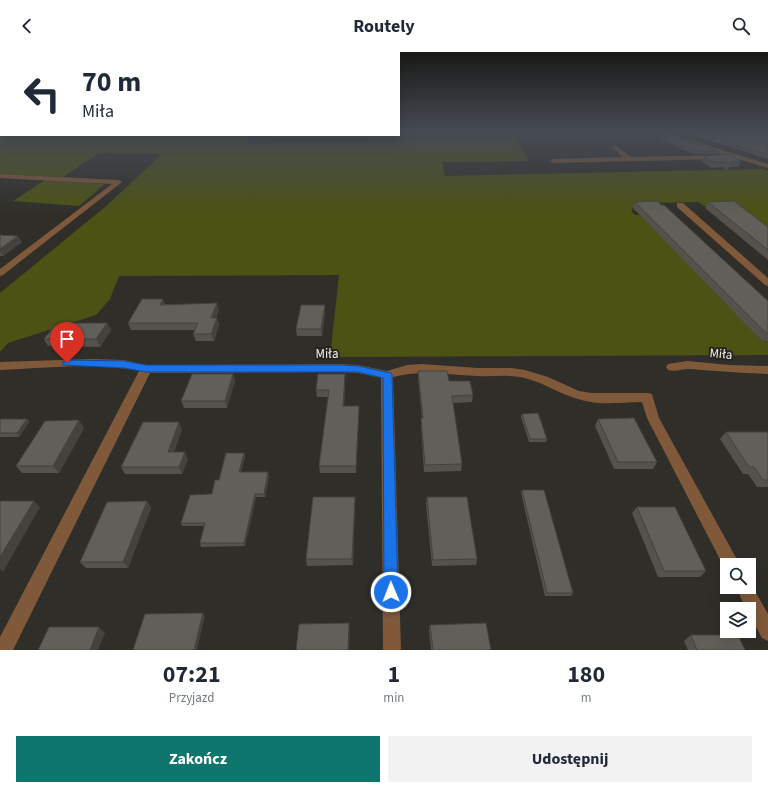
<!DOCTYPE html>
<html lang="pl">
<meta charset="utf-8">
<style>
:root{--surface:#fff;--page:#f2f2f3;--text:#1f2937;--muted:#747a83;--accent:#0f766e}
body{margin:0;font-family:"Source Sans 3",sans-serif;background:var(--page);color:var(--text);height:100vh;display:flex;flex-direction:column;font-size:15px;white-space:nowrap}
*{box-sizing:border-box;margin:0}
p{font-size:13px;color:var(--muted)}
.icon{flex:none;width:22px;height:22px;fill:none;stroke:currentColor;stroke-width:2;stroke-linecap:round;stroke-linejoin:round}
.map{position:relative;height:598px;overflow:hidden}
.sheet{display:flex;flex-direction:column;background:var(--surface);flex:1}
.sheet>*{flex:none}
.hud{position:absolute;left:0px;top:0px;width:400px;height:84px;box-shadow:0 4px 16px #0002;background:#fff;color:var(--text);overflow:hidden}
.tools{position:absolute;left:720px;top:506px;display:grid;gap:8px}
.tools a{display:grid;place-items:center;width:36px;height:36px;border-radius:0px;background:var(--surface);box-shadow:0 4px 16px #0002;font-size:20px}
.pin{position:absolute;display:grid;place-items:center;width:34px;height:34px;color:#fff;margin:-41px -17px;border-radius:50% 50% 50% 0;rotate:-45deg;box-shadow:0 0 4px #0007}
.pin .icon{rotate:45deg}
.me{position:absolute;width:44px;margin:-22px;rotate:359deg;stroke-linejoin:round;filter:drop-shadow(0 0 3px #0008)}
.turn{display:flex;align-items:center;gap:14px;height:84px;padding:0 16px;font-size:18px}
.turn .icon{width:52px;height:52px;stroke-width:2.5}
.turn b{display:block;font-size:28px;line-height:34px}
.eta{display:flex;justify-content:space-evenly;align-items:center;height:68px;text-align:center}
.eta b{font-size:24px;font-weight:700;line-height:28px}
.action{display:flex;gap:8px;margin-top:auto;padding:8px 16px}
.action a{flex:1;height:46px;border-radius:0px;background:var(--accent);color:#fff;font-size:16px;font-weight:700;line-height:46px;text-align:center}
.action a+a{background:var(--page);color:var(--text)}
header{display:flex;justify-content:space-between;align-items:center;height:52px;padding:0 16px;background:var(--surface);font-size:18px;font-weight:700}
.map>svg:first-child{display:block}
</style>
<header><svg class="icon" aria-label="back" viewBox="0 0 24 24"><path d="M15 5l-7 7 7 7"/></svg>Routely<svg class="icon" aria-label="search" viewBox="0 0 24 24"><circle cx="10" cy="10" r="6"/><path d="M15 15l6 6"/></svg></header>
<div class="map">
<svg width="768" height="598" viewBox="0 0 768 598">
<rect width="100%" height="100%" fill="#2f2e29"/>
<!-- green -->
<g fill="#4c5214">
<polygon points="0,80 1,83 251,83 246,91 517,88 529,109 442,110 445,124 762,117 768,119 768,185 723,154 704,154 698,150 651,151 654,155 632,156 633,158 631,159 635,163 640,163 737,262 741,262 745,271 762,289 768,290 768,303 330,305 339,223 119,224 110,247 96,263 8,291 0,300 0,241 105,155 162,102 99,101 63,125 0,122"/>
<polygon points="45,128 105,132 79,154 13,149"/>
</g>
<g fill="none" stroke-linecap="round" stroke-linejoin="round">
<!-- minor -->
<g fill="#7f593a" fill-rule="evenodd">
<polygon points="656,80 663,80 768,112 768,116 731,105 725,107 553,111 550,109 553,107 623,105 612,95 615,93 631,105 725,103"/>
<polygon points="0,122 119,128 122,130 3,223 0,224 0,217 112,132 0,126"/>
<polygon points="677,151 683,151 768,226 768,234 765,233 677,155"/>
<path d="M92 307 124 308 146 313 340 312 358 313 387 319 407 313 421 312 478 316H512L525 318 548 325 579 339 592 341H648L652 342 659 366 740 513H727L726 519 647 366 642 350C626 350 607 353 591 350 567 347 548 332 525 326 510 322 493 325 477 324 448 323 421 317 393 325L401 598H383L381 326 358 321 340 320 150 321 13 598H0V585L139 319C97 310 44 316 0 318V310Z"/>
<path d="M687 309 730 313 768 314V322C742 321 716 319 690 317 682 317 675 320 668 318L666 315 668 312Z"/>
<polygon points="749,529 768,562 768,589 762,586 749,562 749,557 746,557 736,535 749,535"/>
</g>
</g>
<!-- wall -->
<g fill="#53524d">
<polygon points="690,80 768,80 768,107 690,82 691,80"/>
<polygon points="660,84 718,99 716,102 693,102 659,86"/>
<polygon points="704,104 741,110 738,115 729,115 727,118 722,115 711,116 702,109"/>
<polygon points="635,150 768,249 768,290 766,289 762,289 633,156"/>
<polygon points="708,150 768,175 768,208 705,156"/>
<polygon points="0,183 22,190 3,204 0,204"/>
<polygon points="165,252 219,258 216,266 217,266 219,273 214,289 196,289 193,282 195,278 131,278 128,271"/>
<polygon points="325,260 322,284 297,284 296,277"/>
<polygon points="107,271 111,278 100,295 48,294 44,287 64,273"/>
<polygon points="418,319 449,329 473,343 472,350 453,351 462,412 461,419 424,420 421,373 421,366 422,366 418,327"/>
<polygon points="233,322 235,329 227,356 184,356 181,349"/>
<polygon points="345,329 344,354 359,361 356,421 320,421 319,414 328,345 317,345 316,338"/>
<polygon points="522,362 547,387 546,390 529,390 521,365"/>
<polygon points="0,367 27,367 29,370 19,385 0,385"/>
<polygon points="598,367 657,410 653,417 614,417 595,374"/>
<polygon points="84,376 59,421 22,421 16,414"/>
<polygon points="182,377 174,400 188,407 182,422 125,422 121,415"/>
<polygon points="726,380 768,380 768,435 757,435 748,422 743,422 720,387"/>
<polygon points="244,401 245,404 241,420 269,424 265,445 256,445 245,494 201,495 200,491 204,474 182,474 181,471 212,442 219,428"/>
<polygon points="522,438 573,541 571,544 545,544 521,441"/>
<polygon points="355,445 355,451 353,513 307,514 306,507"/>
<polygon points="427,445 477,507 476,513 432,514 426,452"/>
<polygon points="147,449 151,456 128,516 86,516 80,510"/>
<polygon points="637,455 706,519 700,525 658,525 632,461"/>
<polygon points="430,573 491,598 431,598 429,579"/>
<polygon points="691,583 745,598 688,598 684,589"/>
</g>
<!-- shaded-wall -->
<g fill="#43423e">
<polygon points="18,184 22,190 3,204 0,200 0,197"/>
<polygon points="163,247 166,254 160,253"/>
<polygon points="217,251 219,258 213,273 211,266"/>
<polygon points="325,253 325,260 322,284 321,277"/>
<polygon points="217,266 219,273 214,289 211,282"/>
<polygon points="107,271 111,278 100,295 96,287"/>
<polygon points="233,322 235,329 227,356 225,349"/>
<polygon points="345,322 345,329 344,361 343,354"/>
<polygon points="359,354 359,361 356,421 356,414"/>
<polygon points="27,367 29,370 19,385 17,381"/>
<polygon points="79,368 84,376 59,421 53,414"/>
<polygon points="179,370 182,377 171,407 168,400"/>
<polygon points="185,400 188,407 182,422 179,415"/>
<polygon points="244,401 245,404 240,424 239,420"/>
<polygon points="268,420 269,424 265,445 264,442"/>
<polygon points="255,442 256,445 245,494 244,491"/>
<polygon points="355,445 355,451 353,513 352,507"/>
<polygon points="34,449 40,455 3,520 0,517 0,505"/>
<polygon points="147,449 151,456 128,516 123,510"/>
<polygon points="203,561 205,564 197,598 194,598"/>
<polygon points="349,571 350,577 349,598 348,598"/>
<polygon points="99,575 105,581 98,598 90,598"/>
</g>
<!-- building -->
<g fill="#605f59" stroke="#43423e">
<polygon points="694,80 768,80 768,103"/>
<polygon points="668,83 718,99 694,99 660,84"/>
<polygon points="730,102 741,110 731,110 730,112 724,110 714,110 704,104"/>
<polygon points="657,149 661,153 664,153 768,249 768,282 767,282 635,150"/>
<polygon points="734,149 768,175 768,198 708,150"/>
<polygon points="0,183 18,184 0,197"/>
<polygon points="142,247 163,247 160,253 217,251 211,266 217,266 211,282 193,282 198,271 128,271"/>
<polygon points="301,253 325,253 321,277 296,277"/>
<polygon points="66,271 107,271 96,287 44,287 55,273 64,273"/>
<polygon points="418,319 447,319 449,329 470,329 473,343 452,344 462,412 425,413 421,366 423,366"/>
<polygon points="192,322 233,322 225,349 181,349"/>
<polygon points="318,322 345,322 343,354 359,354 356,414 319,414 329,338 316,338"/>
<polygon points="538,361 547,387 530,387 522,362"/>
<polygon points="634,366 657,410 618,410 598,367"/>
<polygon points="0,367 27,367 17,381 0,381"/>
<polygon points="79,368 53,414 16,414 45,369"/>
<polygon points="143,370 179,370 168,400 185,400 179,415 121,415"/>
<polygon points="726,380 768,380 768,428 763,428 754,415 749,415"/>
<polygon points="226,401 244,401 239,420 268,420 264,442 255,442 244,491 200,491 205,471 181,471 190,443 212,442 215,428 219,428"/>
<polygon points="522,438 544,438 573,541 547,541"/>
<polygon points="313,445 355,445 352,507 306,507"/>
<polygon points="427,445 467,445 477,507 433,508"/>
<polygon points="0,449 34,449 0,505"/>
<polygon points="147,449 123,510 80,510 107,450"/>
<polygon points="637,455 675,455 706,519 664,519"/>
<polygon points="203,561 194,598 133,598 145,562"/>
<polygon points="349,571 348,598 296,598 299,572"/>
<polygon points="486,571 491,598 433,598 430,573"/>
<polygon points="49,575 99,575 90,598 38,598"/>
<polygon points="691,583 738,583 745,598 697,598"/>
</g>
<!-- sky -->
<linearGradient id="sky" x2="0" y2="1"><stop stop-color="#1a1917"/><stop offset="0.49" stop-color="#474c54"/><stop offset="1" stop-color="#474c54" stop-opacity="0"/></linearGradient>
<rect width="768" height="163" fill="url(#sky)"/>
<!-- route -->
<polygon fill="#1a73e8" stroke="#114b97" points="67,308 124,309 146,313 340,313 358,314 391,321 392,323 398,540 396,545 391,547 386,545 384,540 383,326 358,320 146,320 124,316 63,313 62,311"/>
<g text-anchor="middle" dominant-baseline="central" stroke-width="4" stroke-linejoin="round" paint-order="stroke">
<!-- street labels -->
<g font-size="13" fill="#f0f0ec" stroke="#25241f">
<text x="327" y="302">Miła</text>
<text transform="translate(721 302) rotate(5)">Miła</text>
</g>
</g>
</svg>
<div class="tools">
<a><svg class="icon" aria-label="search" viewBox="0 0 24 24"><circle cx="10" cy="10" r="6"/><path d="M15 15l6 6"/></svg></a>
<a><svg class="icon" aria-label="layers" viewBox="0 0 24 24"><path d="M12 4l9 5-9 5-9-5zM3 14l9 5 9-5"/></svg></a>
</div>
<div class="pin" style="left:67px;top:311px;background:#d93025"><svg class="icon" aria-label="arrive" viewBox="0 0 24 24"><path d="M6 21V4h12l-3 4 3 4H6"/></svg></div>
<svg class="me" style="left:391px;top:540px" viewBox="-20 -20 40 40"><circle r="17" fill="#1a73e8" stroke="#fff" stroke-width="3"/><path d="M0-11L8 9 0 5-8 9z" fill="#fff"/></svg>
<div class="hud">
<div class="turn"><svg class="icon" aria-label="left" viewBox="0 0 24 24"><path d="M17 20v-9H6M10 6l-5 5 5 5"/></svg><div><b>70 m</b>Miła</div></div>
</div>
</div>
<section class="sheet">
<div class="eta">
<div><b>07:21</b><p>Przyjazd</p></div>
<div><b>1</b><p>min</p></div>
<div><b>180</b><p>m</p></div>
</div>
<div class="action"><a>Zakończ</a><a>Udostępnij</a></div>
</section>
